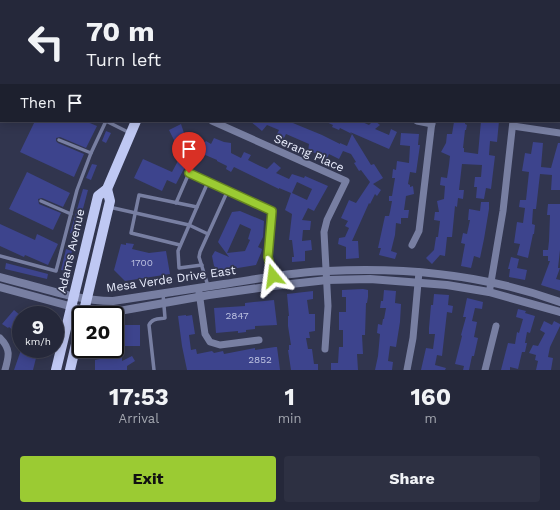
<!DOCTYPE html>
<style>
:root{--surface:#25283a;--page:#2d3042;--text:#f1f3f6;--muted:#a3a6af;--line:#424454;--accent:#9bcb33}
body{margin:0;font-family:"Work Sans",sans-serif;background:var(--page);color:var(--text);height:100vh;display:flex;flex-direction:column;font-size:15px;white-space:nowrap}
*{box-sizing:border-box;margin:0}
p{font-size:13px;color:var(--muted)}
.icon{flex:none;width:22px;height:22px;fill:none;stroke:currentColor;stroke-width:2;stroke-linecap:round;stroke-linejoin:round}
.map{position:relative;height:370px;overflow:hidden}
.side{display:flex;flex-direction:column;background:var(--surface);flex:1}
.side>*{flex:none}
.banner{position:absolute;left:0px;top:0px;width:560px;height:122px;box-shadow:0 2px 10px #0003,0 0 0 1px var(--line);background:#25283a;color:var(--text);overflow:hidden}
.speed{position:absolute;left:12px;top:306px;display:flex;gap:8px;font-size:20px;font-weight:700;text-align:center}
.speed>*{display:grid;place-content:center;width:52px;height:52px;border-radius:50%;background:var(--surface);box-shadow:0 2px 10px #0003,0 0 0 1px var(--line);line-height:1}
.speed small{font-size:10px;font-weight:400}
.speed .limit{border:2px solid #111;border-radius:6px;background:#fff;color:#111}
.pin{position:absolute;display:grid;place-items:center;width:34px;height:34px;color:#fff;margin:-41px -17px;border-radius:50% 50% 50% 0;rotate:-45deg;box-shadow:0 0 4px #0007}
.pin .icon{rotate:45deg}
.me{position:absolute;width:44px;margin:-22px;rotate:344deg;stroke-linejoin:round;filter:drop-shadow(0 0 3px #0008)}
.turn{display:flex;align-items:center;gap:14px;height:84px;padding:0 20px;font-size:18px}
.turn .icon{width:52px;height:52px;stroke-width:2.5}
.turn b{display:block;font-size:28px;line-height:34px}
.then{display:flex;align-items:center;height:38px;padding:0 20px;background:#0003;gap:8px;font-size:15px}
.eta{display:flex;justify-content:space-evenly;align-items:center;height:68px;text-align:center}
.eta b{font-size:24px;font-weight:700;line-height:28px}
.action{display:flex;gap:8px;margin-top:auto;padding:8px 20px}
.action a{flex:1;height:46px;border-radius:4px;background:var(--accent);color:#111;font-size:16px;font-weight:700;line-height:46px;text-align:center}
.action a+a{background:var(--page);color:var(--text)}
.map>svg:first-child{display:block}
</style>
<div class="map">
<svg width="560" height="370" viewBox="0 0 560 370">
<rect width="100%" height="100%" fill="#31354e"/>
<!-- building -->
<g fill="#3d448d" fill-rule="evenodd">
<polygon points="35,121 85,121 97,126 86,148 60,137 56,138 56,141 58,143 84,154 74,177 20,152"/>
<polygon points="250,121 288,121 322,135 340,144 340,143 347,146 352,134 371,165 374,164 383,178 373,184 381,190 377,196 375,194 370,204 369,203 352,241 358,241 359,258 346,259 346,247 338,244 339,238 345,237 349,228 345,226 348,221 341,218 349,200 356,203 370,182 361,170 359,171 354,163 356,162 351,154 343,151 339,159 329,154 327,158 316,153 308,152 309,144 286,134 283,140 276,136 279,130 267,125 262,131"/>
<polygon points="324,121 360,121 369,125 373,121 375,121 380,125 375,129 389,135 391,129 397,132 389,149 350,132 352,134 340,128 339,130 332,127 333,125"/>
<polygon points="457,121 465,121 465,124 467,125 466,130 465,130 463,148 464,148 464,152 478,154 481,121 499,121 497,142 490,141 489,155 495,156 491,189 486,188 484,199 476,198 477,187 474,187 475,177 481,177 482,165 462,164 459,190 464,190 463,199 458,198 457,207 455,206 452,237 447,237 445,256 440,255 432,264 426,258 434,250 436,237 438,237 440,221 434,220 435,212 439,212 437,201 444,199 445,186 440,185 441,177 447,178 449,165 450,156 441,152 446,143 447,134 452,134 454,122 457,122"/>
<path d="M181 124 184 133 205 142 206 141 211 144 214 138 224 142 231 143V153L241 158 244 152 251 155 248 160 260 166 267 169 274 162 281 168 276 173 289 179 292 174 304 178 305 176 328 186 314 211 308 208 302 220 311 221 310 230H303L302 241 311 240 312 250 305 251V261L292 262V257H294L292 240H289L292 214 285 210 291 193 279 188V189L234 167 231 172 226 169 227 166 217 161V160L175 142 169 130ZM297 182 312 189 307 200 292 193Z"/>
<polygon points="106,131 111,133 106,143 102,141"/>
<polygon points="401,133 419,134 418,145 420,145 416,173 410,172 408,184 410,185 410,187 413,186 414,194 406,196 404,210 409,210 408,218 401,218 401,224 396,223 395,235 391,251 397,253 395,259 379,255 381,248 378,248 385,216 389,216 390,212 392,201 389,201 389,196 392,196 395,178 392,178 393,169 396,170 397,161 409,163 410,146 400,145"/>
<polygon points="533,142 543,143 541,167 551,168 558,143 560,143 560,190 551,190 552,175 540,174 536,209 533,209 532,224 535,225 534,234 533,234 528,258 517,255 520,244 514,243 517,222 523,223 525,208 519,207 520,200 526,200 529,172 522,171 525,153 531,154"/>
<polygon points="143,159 172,172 179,159 187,163 176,184 167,180 162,191 134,178"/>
<polygon points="92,164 97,165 91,180 86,178"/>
<polygon points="27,172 70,193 63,207 42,198 38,199 39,204 61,213 53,230 9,209"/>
<polygon points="83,189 88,190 76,235 70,233"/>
<polygon points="481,202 489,202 489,209 484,239 480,258 474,256 471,268 461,266 465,244 461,243 463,233 467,234 470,220 468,220 469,209 480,211"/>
<polygon points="548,204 560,204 560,250 558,268 560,268 556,279 560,280 560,291 541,285 550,261 548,261 548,256 543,256 543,250 548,250 549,241 550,215 547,215"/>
<path d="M240 211 264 221 263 237 258 247 262 249 261 253 256 265 220 271 214 266 212 256 215 251 229 257 218 242 232 212ZM240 224 251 229 248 239 250 240 245 251 227 253Z"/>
<polygon points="0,224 35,240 37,234 58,244 48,265 25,255 24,257 0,246"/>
<polygon points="126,243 134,244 132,249 149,253 166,251 170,274 125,281 114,270 121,244 126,245"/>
<polygon points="66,249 72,251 67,271 61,270"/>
<polygon points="511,257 519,259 517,268 527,270 525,280 509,277 510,269 508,269"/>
<polygon points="6,263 48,274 47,279 5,269"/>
<polygon points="363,289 368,290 368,297 367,303 366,303 365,335 362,335 363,354 357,354 358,370 331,370 331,363 338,363 339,347 343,347 343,330 339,330 339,312 346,312 346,297 342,297 342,290"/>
<polygon points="384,290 396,291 395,303 401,304 400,322 396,347 390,346 388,361 393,362 392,370 375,370 378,356 380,334 377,333 378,324 382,325 383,319 384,319 386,308 380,308 381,301 383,301"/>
<polygon points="313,291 313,299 307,300 309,314 315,314 315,331 309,332 310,338 306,338 308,349 312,349 314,364 318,364 318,370 291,370 288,350 289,350 289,345 291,345 288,326 288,316 289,316 287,294"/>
<polygon points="434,294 449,295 448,305 453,306 452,313 447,312 442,356 437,355 435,365 446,368 445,370 421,370 426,348 433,349 435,334 429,334 429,328 431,305 433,305"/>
<polygon points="467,298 483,302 482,309 475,308 472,321 477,322 474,337 478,338 474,356 472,356 469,370 463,370 464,366 455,364 462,336 461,335 466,317 463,317"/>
<polygon points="274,300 277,325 255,326 255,329 246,330 246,332 238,333 238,331 216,333 214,308 245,306 245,303"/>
<polygon points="518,309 526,311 525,313 535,316 530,333 527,332 525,343 527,343 525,352 522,352 518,369 510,367 510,370 501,370 508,343 515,344 517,332 519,333 523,319 516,317"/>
<polygon points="14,310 21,316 21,321 14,331 9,327 8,328 2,324"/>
<polygon points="186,315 186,316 192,315 195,334 189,335 191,350 196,349 197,354 212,351 214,353 223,351 224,354 255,348 255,350 275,347 277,347 280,370 187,370 182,346 178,316"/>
<polygon points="544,321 552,325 554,321 560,324 560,326 550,347 548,357 553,358 551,370 536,370 538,361 535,360 536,355 529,353 533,345 538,346 545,333 540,330"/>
<polygon points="115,325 140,325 140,346 122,346 122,361 132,356 135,361 127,366 127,370 95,370 95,360 105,358 105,353 115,353"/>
<polygon points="21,350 37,354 33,370 14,370"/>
</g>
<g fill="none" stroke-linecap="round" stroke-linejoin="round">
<!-- service -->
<g stroke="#787fa2" stroke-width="3.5">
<polyline points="43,0 44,0"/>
<polyline points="3,1 4,0"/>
<polyline points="161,1 161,0"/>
<polyline points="0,8 1,6"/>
<polyline points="0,80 1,80"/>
<polyline points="106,121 130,133"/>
<polyline points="59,140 91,153"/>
<polyline points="41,201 71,214"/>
<polyline points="176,203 189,173 228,190"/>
<polyline points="109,207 189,225 208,234"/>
<polyline points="197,207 178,251 179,268 202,265"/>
<polyline points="180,245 131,233 139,195 197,207 208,182"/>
<polyline points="0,256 56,271 77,190 91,153 106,121"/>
<polyline points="208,286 199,257 200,252 228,190 272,211 268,257 273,276"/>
<path d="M154 370 149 325C152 318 159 319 165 318L163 294"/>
</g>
<!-- minor -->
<g stroke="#787fa2" stroke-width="7">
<polyline points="330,0 333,1"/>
<polyline points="504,0 506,1"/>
<polyline points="450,1 451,0"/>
<polyline points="545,1 545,0"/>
<polyline points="559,37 560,38"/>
<polyline points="212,121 346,181 327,220 324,232 328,306 325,349"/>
<polyline points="417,121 432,124"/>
<polyline points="513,126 560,133"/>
<polyline points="412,245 419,231 432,121"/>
<polyline points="490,288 503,211 513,121"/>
<polyline points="199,292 205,334 210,342 220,345 259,340"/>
<path d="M0 338C11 349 9 356 5 370"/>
<polyline points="407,370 413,338 419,272"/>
<polyline points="485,370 496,326"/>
</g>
<!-- tertiary -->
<g stroke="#787fa2" stroke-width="8">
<path d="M0 277C35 286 77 301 113 301 150 295 187 290 224 284 258 279 292 272 327 271 405 267 486 275 560 302"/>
<polyline points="0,287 84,310 108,313 209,295 273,286 327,280 370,279 447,285 489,292 560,312"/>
</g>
<!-- primary -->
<g stroke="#bfc8f3" stroke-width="10">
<polyline points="191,1 191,0"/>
<polyline points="83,315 110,201 107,189"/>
<polyline points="56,370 98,196 107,189 136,121"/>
<polyline points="70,370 81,323"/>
</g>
</g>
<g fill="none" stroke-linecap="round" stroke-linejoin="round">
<defs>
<polyline id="route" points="189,173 272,211 268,257 273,276"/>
</defs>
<!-- route casing -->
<use href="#route" stroke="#658421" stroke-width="10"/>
<!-- route -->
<use href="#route" stroke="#9bcb33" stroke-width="7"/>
</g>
<g text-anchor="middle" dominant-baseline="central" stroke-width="3.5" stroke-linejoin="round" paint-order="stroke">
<!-- number labels -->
<g font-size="10" fill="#bfc4e2">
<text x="142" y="262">1700</text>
<text x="237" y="315">2847</text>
<text x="260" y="359">2852</text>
</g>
<!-- street labels -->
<g font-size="12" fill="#eaeefe" stroke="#31354e">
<text transform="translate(309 153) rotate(24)">Serang Place</text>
<text transform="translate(71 251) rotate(-77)">Adams Avenue</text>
<text transform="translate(171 279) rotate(-8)">Mesa Verde Drive East</text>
</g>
</g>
</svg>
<div class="speed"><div>9<small>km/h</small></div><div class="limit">20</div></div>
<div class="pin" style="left:189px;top:173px;background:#d93025"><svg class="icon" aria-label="arrive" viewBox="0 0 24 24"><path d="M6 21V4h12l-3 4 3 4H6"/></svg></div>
<svg class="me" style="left:273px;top:276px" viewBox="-20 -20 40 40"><path d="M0-17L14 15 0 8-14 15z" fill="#9bcb33" stroke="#fff" stroke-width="4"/></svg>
<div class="banner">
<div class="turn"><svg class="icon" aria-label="left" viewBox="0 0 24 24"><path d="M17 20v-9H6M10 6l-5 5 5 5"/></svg><div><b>70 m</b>Turn left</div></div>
<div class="then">Then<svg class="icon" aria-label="arrive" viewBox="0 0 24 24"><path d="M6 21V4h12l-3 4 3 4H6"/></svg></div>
</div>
</div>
<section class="side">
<div class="eta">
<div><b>17:53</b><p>Arrival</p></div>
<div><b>1</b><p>min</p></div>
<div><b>160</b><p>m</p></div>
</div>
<div class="action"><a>Exit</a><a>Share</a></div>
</section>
